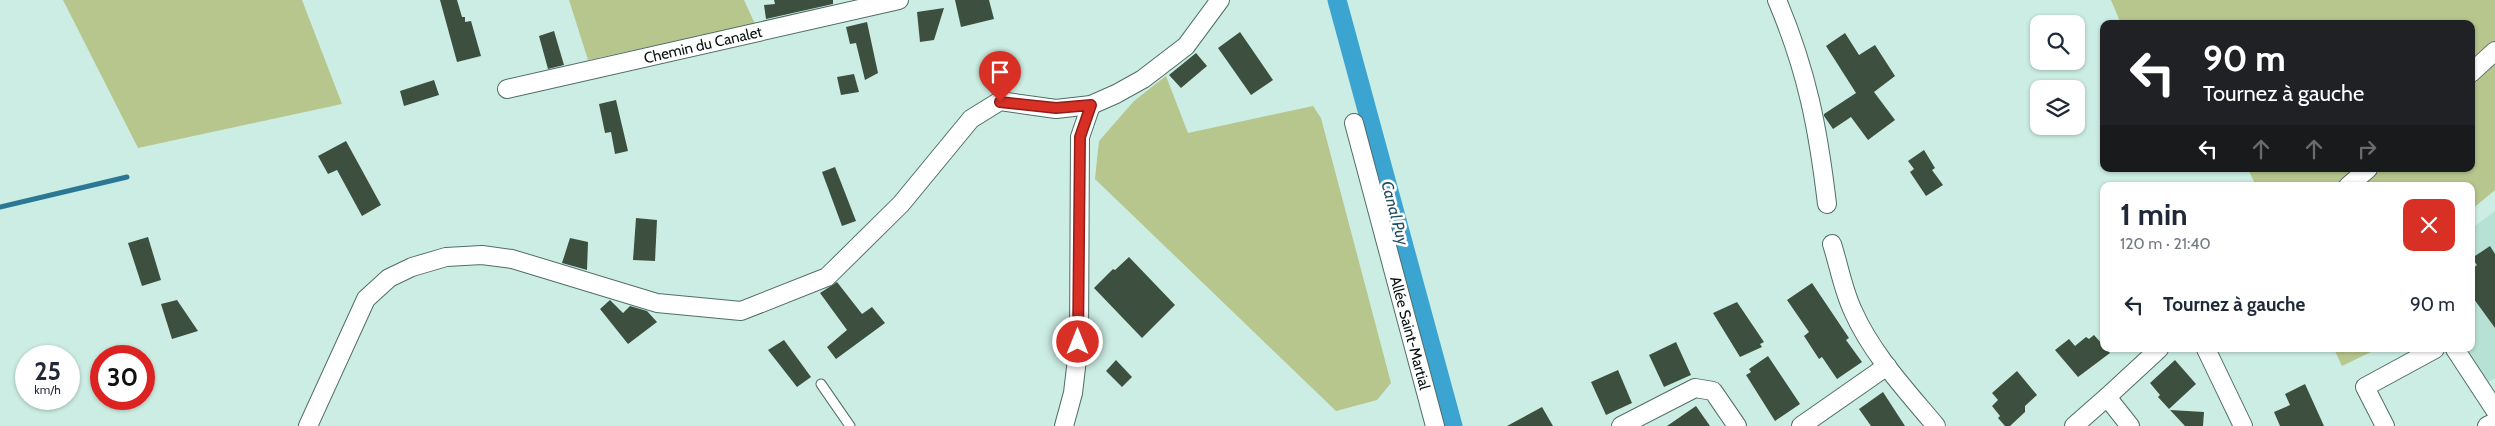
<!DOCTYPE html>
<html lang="fr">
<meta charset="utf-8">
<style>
:root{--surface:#fff;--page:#f6f6f7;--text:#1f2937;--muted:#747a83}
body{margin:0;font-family:Cabin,sans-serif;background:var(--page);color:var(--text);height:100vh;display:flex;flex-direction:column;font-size:19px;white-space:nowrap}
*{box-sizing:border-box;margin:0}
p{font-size:16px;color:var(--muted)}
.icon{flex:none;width:28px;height:28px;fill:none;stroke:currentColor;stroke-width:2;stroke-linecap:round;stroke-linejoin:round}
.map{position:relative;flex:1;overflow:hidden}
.drawer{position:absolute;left:2100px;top:182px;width:375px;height:170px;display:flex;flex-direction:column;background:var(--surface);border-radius:10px;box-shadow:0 1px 4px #0004}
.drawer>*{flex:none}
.top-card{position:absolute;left:2100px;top:20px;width:375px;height:152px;border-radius:10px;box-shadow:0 1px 4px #0004;background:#202124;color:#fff;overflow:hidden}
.buttons{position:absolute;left:2030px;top:15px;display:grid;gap:10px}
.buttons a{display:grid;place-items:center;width:55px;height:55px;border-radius:10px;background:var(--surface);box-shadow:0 1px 4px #0004;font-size:25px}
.speed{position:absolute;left:15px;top:345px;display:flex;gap:10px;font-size:25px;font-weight:700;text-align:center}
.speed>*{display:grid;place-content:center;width:65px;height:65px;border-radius:50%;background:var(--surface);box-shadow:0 1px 4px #0004;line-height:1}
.speed small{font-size:12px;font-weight:400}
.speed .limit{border:8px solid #d22;background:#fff;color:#111}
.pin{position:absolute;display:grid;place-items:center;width:42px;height:42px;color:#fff;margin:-51px -21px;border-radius:50% 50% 50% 0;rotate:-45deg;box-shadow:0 0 5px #0007}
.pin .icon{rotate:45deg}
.me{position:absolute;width:55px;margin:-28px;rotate:0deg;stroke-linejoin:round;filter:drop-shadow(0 0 4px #0008)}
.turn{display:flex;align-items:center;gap:18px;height:105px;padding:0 20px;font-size:22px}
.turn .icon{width:65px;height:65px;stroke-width:2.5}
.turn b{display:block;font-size:35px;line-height:42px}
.lanes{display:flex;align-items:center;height:48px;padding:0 20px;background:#0003;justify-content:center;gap:25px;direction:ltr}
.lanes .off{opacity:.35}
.round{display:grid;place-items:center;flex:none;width:52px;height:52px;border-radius:10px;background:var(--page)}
.head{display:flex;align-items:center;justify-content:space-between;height:85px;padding:0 20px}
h1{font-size:30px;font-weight:800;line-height:38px}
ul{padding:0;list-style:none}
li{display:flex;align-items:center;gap:15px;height:75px;padding:0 20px}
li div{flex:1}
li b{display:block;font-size:19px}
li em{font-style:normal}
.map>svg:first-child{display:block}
</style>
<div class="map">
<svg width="2495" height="426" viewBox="0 0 2495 426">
<rect width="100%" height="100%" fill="#ccede3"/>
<!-- built -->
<polygon fill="#b7e1d5" points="2495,211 2495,378 2485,384 2460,349 2471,349 2471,229"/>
<!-- green -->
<g fill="#b7c68d">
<polygon points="63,0 302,0 342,104 138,148"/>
<polygon points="569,0 744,0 755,24 588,60"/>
<polygon points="2111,0 2495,0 2495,190 2471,210 2471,186 2256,186 2248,169 2471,169 2471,24 2121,24"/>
<polygon points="1166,76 1188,133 1313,106 1321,118 1391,383 1377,400 1336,411 1095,179 1099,141 1134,101"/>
<polygon points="2334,349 2377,349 2342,366"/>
</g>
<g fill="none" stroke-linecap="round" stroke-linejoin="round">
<!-- stream -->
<polyline stroke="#2b7896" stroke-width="5" points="0,207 127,177"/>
<!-- canal -->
<polyline stroke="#3ba4d0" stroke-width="19" points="1337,0 1453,426"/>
</g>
<!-- building -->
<g fill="#3d503f">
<polygon points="440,0 457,0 462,17 465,17 465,22 471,21 481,56 457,62"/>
<polygon points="774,0 833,0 833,4 766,19 764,5 775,4"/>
<polygon points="955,0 989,0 994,19 961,27"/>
<polygon points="944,8 934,40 920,42 917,12"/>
<polygon points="867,22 878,73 865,80 856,43 850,44 846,27"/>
<polygon points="554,31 564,65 548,69 539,36"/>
<polygon points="1240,32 1273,80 1251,95 1218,48"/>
<polygon points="1845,33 1859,55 1875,45 1895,76 1874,92 1895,120 1868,140 1851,117 1833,129 1824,116 1824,114 1856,93 1826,46"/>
<polygon points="1196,53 1207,66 1181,88 1169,75"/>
<polygon points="854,74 859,92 841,95 837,77"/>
<polygon points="434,80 439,95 404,106 400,91"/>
<polygon points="616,100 628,151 615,154 611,132 605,133 599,104"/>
<polygon points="346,141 381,205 362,216 337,170 328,174 318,156"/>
<polygon points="1924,150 1935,168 1932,170 1943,185 1926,196 1910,172 1914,169 1908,161"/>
<polygon points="835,167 856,221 842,226 822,172"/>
<polygon points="636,218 657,220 655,261 633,260"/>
<polygon points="148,237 161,280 142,286 128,243"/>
<polygon points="570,238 588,242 587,270 562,263"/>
<polygon points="2490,246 2495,254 2495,328 2471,295 2471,270 2477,265 2472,258"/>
<polygon points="1129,257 1175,305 1142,338 1094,288 1113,269 1115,270"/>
<polygon points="837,282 862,314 872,307 885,323 836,359 827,347 847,330 820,293"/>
<polygon points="1812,283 1849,338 1846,340 1862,362 1837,379 1822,357 1819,359 1804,336 1809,332 1787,300"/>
<polygon points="177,300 198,331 172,339 161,304"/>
<polygon points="610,300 623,313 630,306 647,311 657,322 628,344 600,309"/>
<polygon points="1737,302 1764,342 1760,344 1762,347 1740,357 1713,313"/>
<polygon points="2094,335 2110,353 2078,377 2055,350 2069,339 2075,346 2086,337 2089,339"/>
<polygon points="784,340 811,377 797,387 768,350"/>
<polygon points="1676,342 1691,375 1664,387 1649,355"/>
<polygon points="1768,356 1800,404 1775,421 1746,375 1751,372 1749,369"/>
<polygon points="1116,360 1132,377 1122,387 1106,371"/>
<polygon points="2175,360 2196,384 2169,409 2158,397 2160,395 2150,383"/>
<polygon points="1618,370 1632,403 1606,415 1591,382"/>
<polygon points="2017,371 2037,395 2025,406 2025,412 2010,426 2005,426 1998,418 2000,416 1992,406 1998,400 1992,393"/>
<polygon points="2305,384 2324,426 2280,426 2274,412 2290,405 2285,394"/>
<polygon points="1883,392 1905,426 1871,426 1859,409"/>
<polygon points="1696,406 1710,426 1667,426"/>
<polygon points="1542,407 1553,426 1507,426"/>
<polygon points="2170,410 2204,412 2203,426 2185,426"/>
</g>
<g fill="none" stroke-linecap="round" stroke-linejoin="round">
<defs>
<polyline id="service" points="821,384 850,426"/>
<g id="minor">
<path d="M1777 0C1807 71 1818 128 1827 204"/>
<polyline points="2471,73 2495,51"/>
<polyline points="507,89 899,0"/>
<polyline points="1354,123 1435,426"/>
<polyline points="2348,186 2368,169"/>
<path d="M1832 244C1839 266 1843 290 1853 311 1872 354 1906 390 1936 426"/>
<polyline points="2206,349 2243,426"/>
<polyline points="2455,349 2495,410"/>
<polyline points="2107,397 2159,349"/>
<polyline points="308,426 366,299 389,278 412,267 446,257 482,255 512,259 657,303 741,311 827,277 901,204 971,119 1000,101 1056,109 1091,105 1116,94 1143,79 1186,46 1220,0"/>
<polyline points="1064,426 1073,393 1079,342 1080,137 1091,105"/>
<polyline points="1621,426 1695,388 1713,391 1737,426"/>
<polyline points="1801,426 1887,366"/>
<polyline points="2074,426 2107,397 2130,426"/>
<polyline points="2385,426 2365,387 2435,349"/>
<polyline points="2487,426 2495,422"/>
</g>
</defs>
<!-- service casing -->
<use href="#service" stroke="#516e66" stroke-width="11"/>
<!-- minor casing -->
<use href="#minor" stroke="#516e66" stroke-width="20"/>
<!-- service -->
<use href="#service" stroke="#fff" stroke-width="9"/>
<!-- minor -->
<use href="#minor" stroke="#fff" stroke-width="18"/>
</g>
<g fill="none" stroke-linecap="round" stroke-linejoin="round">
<defs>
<polyline id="route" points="1000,102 1056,108 1091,105 1080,137 1078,342"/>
</defs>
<!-- route casing -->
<use href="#route" stroke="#8d1f18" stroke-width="12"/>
<!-- route -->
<use href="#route" stroke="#d93025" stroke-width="9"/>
</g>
<g text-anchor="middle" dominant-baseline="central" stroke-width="5" stroke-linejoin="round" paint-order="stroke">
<!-- street labels -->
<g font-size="15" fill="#06120f" stroke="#fff">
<text transform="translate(703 45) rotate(-13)">Chemin du Canalet</text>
<text transform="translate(1410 333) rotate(75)">Allée Saint-Martial</text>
</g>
<!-- water labels -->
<g font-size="16" font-style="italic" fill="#224d61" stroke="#fff">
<text transform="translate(1395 213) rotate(75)">Canal Puy</text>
</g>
</g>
</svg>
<div class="buttons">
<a><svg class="icon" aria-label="search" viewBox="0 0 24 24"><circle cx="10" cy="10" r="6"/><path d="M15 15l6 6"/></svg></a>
<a><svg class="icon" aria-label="layers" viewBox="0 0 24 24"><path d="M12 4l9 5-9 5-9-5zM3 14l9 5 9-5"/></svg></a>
</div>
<div class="speed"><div>25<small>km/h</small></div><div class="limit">30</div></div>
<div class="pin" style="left:1000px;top:102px;background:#d93025"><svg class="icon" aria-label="arrive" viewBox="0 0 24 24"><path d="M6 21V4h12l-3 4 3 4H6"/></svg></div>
<svg class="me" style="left:1078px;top:342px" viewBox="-20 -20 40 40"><circle r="17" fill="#d93025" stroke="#fff" stroke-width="3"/><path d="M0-11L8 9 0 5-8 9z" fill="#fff"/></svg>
<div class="top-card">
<div class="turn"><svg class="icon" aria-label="left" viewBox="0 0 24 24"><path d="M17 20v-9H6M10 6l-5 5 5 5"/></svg><div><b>90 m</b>Tournez à gauche</div></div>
<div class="lanes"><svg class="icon" aria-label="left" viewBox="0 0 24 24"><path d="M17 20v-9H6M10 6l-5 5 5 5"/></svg><svg class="icon off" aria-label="ahead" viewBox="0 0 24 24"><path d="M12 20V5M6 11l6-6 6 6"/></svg><svg class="icon off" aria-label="ahead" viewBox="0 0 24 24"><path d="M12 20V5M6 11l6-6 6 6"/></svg><svg class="icon off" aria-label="right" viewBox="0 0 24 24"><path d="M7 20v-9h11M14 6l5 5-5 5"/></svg></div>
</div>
<section class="drawer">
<div class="head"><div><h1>1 min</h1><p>120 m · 21:40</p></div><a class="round" style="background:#d93025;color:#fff"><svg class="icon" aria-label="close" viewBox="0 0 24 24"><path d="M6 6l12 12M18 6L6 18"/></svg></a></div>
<ul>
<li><svg class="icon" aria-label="left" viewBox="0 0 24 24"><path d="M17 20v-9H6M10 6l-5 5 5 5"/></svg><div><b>Tournez à gauche</b></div><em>90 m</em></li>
</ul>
</section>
</div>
